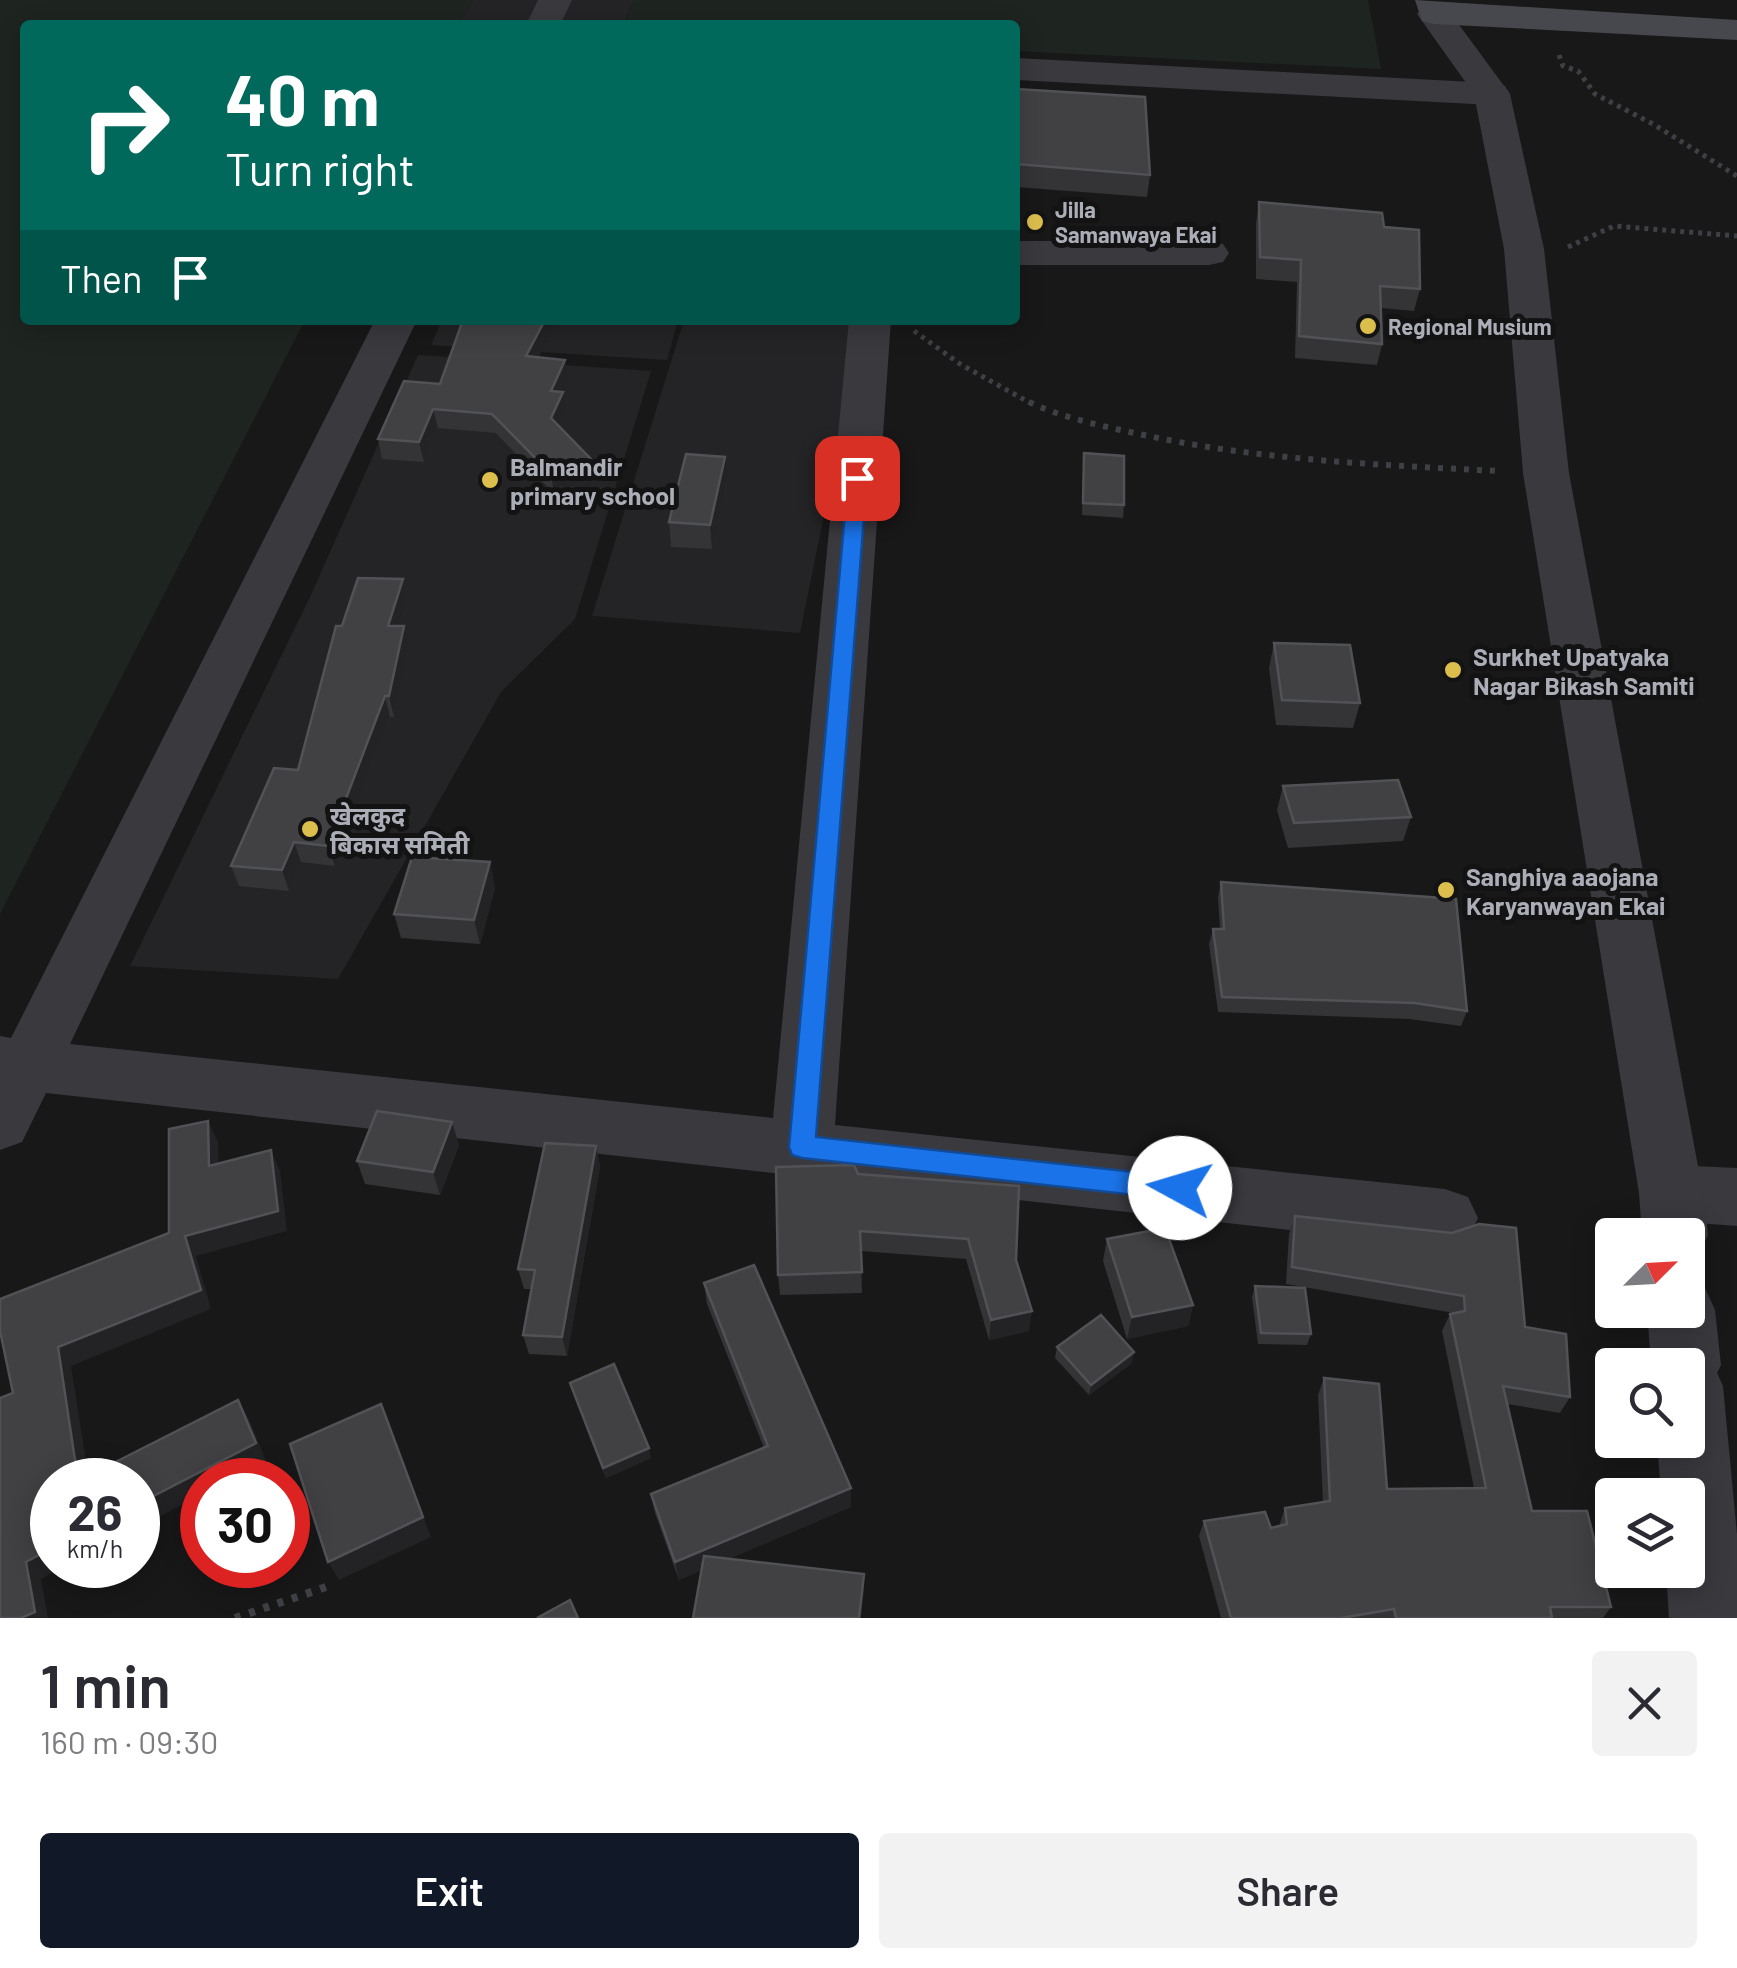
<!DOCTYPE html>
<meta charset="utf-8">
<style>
:root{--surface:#fff;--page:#f2f2f3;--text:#2b2b33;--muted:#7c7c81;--accent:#111827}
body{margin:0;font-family:Barlow,"Noto Sans Devanagari",sans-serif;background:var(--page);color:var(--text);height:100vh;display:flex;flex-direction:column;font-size:38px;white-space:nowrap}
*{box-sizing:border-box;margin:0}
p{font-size:32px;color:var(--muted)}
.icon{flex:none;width:55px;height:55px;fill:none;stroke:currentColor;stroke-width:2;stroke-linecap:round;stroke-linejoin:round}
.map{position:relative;height:1618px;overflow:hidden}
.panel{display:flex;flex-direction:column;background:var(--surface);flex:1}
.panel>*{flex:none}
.guide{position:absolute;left:20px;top:20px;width:1000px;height:305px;border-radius:10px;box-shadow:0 5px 25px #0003;background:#00695c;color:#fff;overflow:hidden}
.needle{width:65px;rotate:66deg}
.buttons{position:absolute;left:1595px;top:1218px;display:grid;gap:20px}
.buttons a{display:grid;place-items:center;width:110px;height:110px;border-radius:10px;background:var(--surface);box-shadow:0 5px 25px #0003;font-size:50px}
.speed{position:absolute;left:30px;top:1458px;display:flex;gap:20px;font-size:50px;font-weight:700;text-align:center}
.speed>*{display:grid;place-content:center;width:130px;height:130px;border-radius:50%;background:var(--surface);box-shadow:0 5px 25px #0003;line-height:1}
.speed small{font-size:25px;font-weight:400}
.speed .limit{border:15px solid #d22;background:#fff;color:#111}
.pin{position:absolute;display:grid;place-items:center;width:85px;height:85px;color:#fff;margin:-42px;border-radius:20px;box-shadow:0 5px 15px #0006}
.me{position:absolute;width:110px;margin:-55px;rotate:276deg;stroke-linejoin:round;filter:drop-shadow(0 0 8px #0008)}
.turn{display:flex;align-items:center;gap:35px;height:210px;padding:0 40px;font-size:45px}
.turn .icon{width:130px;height:130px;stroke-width:2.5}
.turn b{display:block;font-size:70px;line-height:85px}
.then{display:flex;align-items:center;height:95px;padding:0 40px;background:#0003;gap:20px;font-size:38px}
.round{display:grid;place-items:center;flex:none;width:105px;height:105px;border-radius:10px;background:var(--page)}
.summary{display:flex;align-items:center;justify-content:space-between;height:170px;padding:0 40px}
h1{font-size:60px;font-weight:600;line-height:75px}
.action{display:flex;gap:20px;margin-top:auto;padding:20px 40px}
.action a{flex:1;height:115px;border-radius:10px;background:var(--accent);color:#fff;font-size:40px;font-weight:600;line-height:115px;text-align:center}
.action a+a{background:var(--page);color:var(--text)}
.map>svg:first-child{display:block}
</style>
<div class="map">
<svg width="1737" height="1618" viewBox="0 0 1737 1618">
<rect width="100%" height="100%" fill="#181819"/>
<!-- built -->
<g fill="#242426">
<polygon points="473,0 634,0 623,25 458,25"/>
<polygon points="442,320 678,320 667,360 431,345"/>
<polygon points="684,320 863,324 800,633 592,616"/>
<polygon points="418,355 651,371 575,619 501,692 338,979 130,966 309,599"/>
</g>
<!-- green -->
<g fill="#1e2420">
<polygon points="0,0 473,0 458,25 25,25 25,320 305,320 0,914"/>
<polygon points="634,0 1368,0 1381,69 1015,51 1015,25 623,25"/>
</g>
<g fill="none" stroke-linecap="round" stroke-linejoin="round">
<!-- path-far2 -->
<g stroke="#3f4045" stroke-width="5" stroke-dasharray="4 5" stroke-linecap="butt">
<polyline points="1559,55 1563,66 1578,71 1595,94 1653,124 1737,176"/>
<polyline points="1568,247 1614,226 1737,236"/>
<polyline points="914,331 960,364 1034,405"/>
</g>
<!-- path-far1 -->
<path stroke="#3f4045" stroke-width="6" stroke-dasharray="5 8" stroke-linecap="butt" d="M1029 402C1063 418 1102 426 1139 434 1257 460 1379 465 1499 471"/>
<!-- path -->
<polyline stroke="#3f4045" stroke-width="8" stroke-dasharray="6 9" stroke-linecap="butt" points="235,1618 332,1585"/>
<!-- minor -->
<g fill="#39393e" fill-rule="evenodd">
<polygon points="538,0 572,0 560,25 526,25"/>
<polygon points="1015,58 1492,83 1505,86 1510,94 1505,102 1492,105 1015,80"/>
<polygon points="1015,241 1209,241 1223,244 1229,253 1223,262 1209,265 1015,265"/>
<polygon points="375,320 417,320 70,1044 773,1118 849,320 891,320 835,1125 1445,1189 1468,1197 1478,1218 1468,1239 1445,1247 46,1093 22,1142 0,1150 0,1036 11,1038"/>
<polygon points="1671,1165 1737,1168 1737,1226 1671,1221 1648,1213 1639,1193 1648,1173"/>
</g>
<!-- tertiary -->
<g fill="#39393e" fill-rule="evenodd">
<polygon points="1434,4 1446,7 1510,94 1544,249 1569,473 1703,1193 1708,1235 1698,1256 1688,1260 1688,1235 1642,1235 1639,1193 1523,473 1504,249 1474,94 1417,14 1422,7"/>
<polygon points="1688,1281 1705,1288 1715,1310 1721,1365 1717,1373 1723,1386 1737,1534 1737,1618 1669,1618 1666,1570 1688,1570 1688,1495 1661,1495 1657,1440 1688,1440 1688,1365 1651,1365 1647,1310 1688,1310"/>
</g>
<!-- secondary -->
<polygon fill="#47484e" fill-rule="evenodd" points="1415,0 1737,20 1737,40 1434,24 1422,21"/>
</g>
<!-- wall -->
<g fill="#343437">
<polygon points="1015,89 1150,175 1147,197 1015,187"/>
<polygon points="1259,202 1384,227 1420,289 1414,311 1381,308 1382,344 1377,365 1295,358 1297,282 1256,279 1256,223"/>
<polygon points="538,357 568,379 562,392 566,412 559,426 590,458 593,477 554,494 496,433 438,428 424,462 382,459 378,439 440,384"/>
<polygon points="1084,453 1124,505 1123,518 1082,515"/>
<polygon points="727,482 712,549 671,547 669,522"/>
<polygon points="403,579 408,600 400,626 409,647 394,717 390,717 335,866 301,862 289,891 239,886 231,866 298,770 342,626"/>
<polygon points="1274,643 1360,703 1353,728 1276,725 1269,668"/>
<polygon points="1283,786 1411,817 1403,841 1288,848 1277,810"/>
<polygon points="1221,882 1467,1011 1461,1026 1409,1019 1218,1012 1209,944 1213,929 1220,929 1218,897"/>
<polygon points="495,887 480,944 401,938 394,914"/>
<polygon points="459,1145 440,1195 365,1184 357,1161"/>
<polygon points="596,1146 600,1167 567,1356 529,1354 523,1335 531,1289 524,1289 518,1269"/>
<polygon points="858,1174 1016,1260 1029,1331 989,1340 966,1259 861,1251 862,1293 780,1295 778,1275"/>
<polygon points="1295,1216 1452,1233 1525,1327 1570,1397 1560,1413 1508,1404 1532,1511 1611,1607 1603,1618 1221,1618 1199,1536 1204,1521 1271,1528 1279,1526 1285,1508 1323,1503 1318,1395 1324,1378 1387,1489 1474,1488 1442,1331 1450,1314 1454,1313 1286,1284 1289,1234"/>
<polygon points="1107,1239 1193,1305 1188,1326 1127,1339 1103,1261"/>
<polygon points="704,1283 851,1507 728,1559 864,1574 864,1592 701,1570 679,1580 655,1513 651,1494 764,1448 707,1304"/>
<polygon points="1255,1286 1311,1334 1307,1345 1258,1344 1252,1297"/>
<polygon points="1057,1347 1132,1363 1089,1395 1055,1358"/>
<polygon points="570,1383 651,1458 606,1478"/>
</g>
<!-- shaded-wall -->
<g fill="#232325">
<polygon points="545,320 558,320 529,376 526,356"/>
<polygon points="565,360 568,379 554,411 551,391"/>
<polygon points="563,392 566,412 554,438 551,418"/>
<polygon points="433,409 438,428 424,462 419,442"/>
<polygon points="725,457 727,482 712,549 710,525"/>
<polygon points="590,458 593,477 554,494 551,474"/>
<polygon points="403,579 408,600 393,647 388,626"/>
<polygon points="404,626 409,647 394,717 389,696"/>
<polygon points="385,696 390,717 335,866 328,846"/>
<polygon points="294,842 301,862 289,891 282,870"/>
<polygon points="490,862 495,887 480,944 474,920"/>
<polygon points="208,1121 218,1142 219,1187 209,1166"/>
<polygon points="452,1122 459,1145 440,1195 433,1172"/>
<polygon points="596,1146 600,1167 567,1356 562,1337"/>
<polygon points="271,1150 280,1171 287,1231 196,1256 211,1309 71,1366 89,1480 78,1480 58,1347 185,1236"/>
<polygon points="1193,1305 1188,1326 1127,1339 1132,1317"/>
<polygon points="1032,1311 1029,1331 989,1340 991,1320"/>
<polygon points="1134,1352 1132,1363 1089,1395 1091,1385"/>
<polygon points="238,1400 249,1419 266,1461 229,1480 202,1480 202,1494 138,1528 138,1504"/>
<polygon points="381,1404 431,1537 339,1580 328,1562"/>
<polygon points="649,1448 651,1458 606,1478 603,1468"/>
<polygon points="851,1488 851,1507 679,1580 675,1562"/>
<polygon points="52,1548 52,1565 67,1565 41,1579 48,1618 21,1618 26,1562"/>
<polygon points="864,1574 864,1592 861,1618 859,1618"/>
</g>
<!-- building -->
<g fill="#414144" stroke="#515256" stroke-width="2.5">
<polygon points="1015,89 1145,97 1150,175 1015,164"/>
<polygon points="1259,202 1382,213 1384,227 1419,230 1420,289 1380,286 1382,344 1299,336 1301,260 1260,257"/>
<polygon points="463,320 545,320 526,356 565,360 551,391 563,392 551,418 590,458 551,474 492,414 433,409 419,442 378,439 404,381 440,384"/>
<polygon points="1084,453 1124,456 1124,505 1083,503"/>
<polygon points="686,454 725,457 710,525 669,522"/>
<polygon points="358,578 403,579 388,626 404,626 389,696 385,696 328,846 294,842 282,870 231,866 274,768 298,770 336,626 342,626"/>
<polygon points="1274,643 1350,645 1360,703 1282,700"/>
<polygon points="1398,780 1411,817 1294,823 1283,786"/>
<polygon points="412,857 490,862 474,920 394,914"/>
<polygon points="1221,882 1456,899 1467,1011 1415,1003 1222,997 1213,929 1224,929"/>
<polygon points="377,1111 452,1122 433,1172 357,1161"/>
<polygon points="208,1121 209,1166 271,1150 278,1211 185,1236 201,1290 58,1347 78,1480 52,1480 52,1548 26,1562 35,1612 21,1618 0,1618 0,1398 13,1393 0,1331 0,1299 169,1233 169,1129"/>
<polygon points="545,1143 596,1146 562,1337 523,1335 535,1270 518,1269"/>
<polygon points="854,1165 858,1174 1019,1186 1016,1260 1032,1311 991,1320 968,1239 860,1231 862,1272 778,1275 776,1167"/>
<polygon points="1295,1216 1452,1233 1479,1224 1516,1228 1525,1327 1566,1334 1570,1397 1503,1386 1532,1511 1587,1511 1611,1607 1550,1607 1552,1618 1396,1618 1394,1609 1341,1618 1231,1618 1204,1521 1265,1512 1271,1528 1287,1524 1285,1508 1330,1501 1324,1378 1379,1384 1387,1489 1486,1488 1450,1314 1465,1311 1464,1296 1292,1267"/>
<polygon points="1165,1228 1193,1305 1132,1317 1107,1239"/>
<polygon points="754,1265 851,1488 675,1562 651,1494 768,1446 704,1283"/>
<polygon points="1255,1286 1305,1288 1311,1334 1261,1333"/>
<polygon points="1101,1315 1134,1352 1091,1385 1057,1347"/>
<polygon points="614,1364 649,1448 603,1468 570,1383"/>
<polygon points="238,1400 256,1443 138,1504 138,1480 80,1480"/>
<polygon points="381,1404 423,1517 328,1562 290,1444"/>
<polygon points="704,1556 864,1574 859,1618 693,1618"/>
<polygon points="570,1600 578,1618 537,1618"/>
</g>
<!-- route -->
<polygon fill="#1a73e8" stroke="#114b97" stroke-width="2.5" points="857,471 867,478 816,1137 1180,1177 1190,1180 1194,1188 1190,1197 1180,1200 802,1158 792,1155 789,1147 848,478"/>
<!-- markers -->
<g fill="#dcbe4d" stroke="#131314" stroke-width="4">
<circle cx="1035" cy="222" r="10"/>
<circle cx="1368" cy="326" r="10"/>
<circle cx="490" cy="480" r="10"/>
<circle cx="1453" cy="670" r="10"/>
<circle cx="310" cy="829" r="10"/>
<circle cx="1446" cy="890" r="10"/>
</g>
<g text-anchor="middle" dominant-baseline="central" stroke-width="10" stroke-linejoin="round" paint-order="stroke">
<!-- far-poi labels -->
<g font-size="22" font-weight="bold" fill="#abaeb7" stroke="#131314" text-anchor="start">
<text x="1055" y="209">Jilla<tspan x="1055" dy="25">Samanwaya Ekai</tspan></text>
<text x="1388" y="326">Regional Musium</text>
</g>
<!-- poi labels -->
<g font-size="25" font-weight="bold" fill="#abaeb7" stroke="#131314" text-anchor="start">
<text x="510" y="466">Balmandir<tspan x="510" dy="29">primary school</tspan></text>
<text x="1473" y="656">Surkhet Upatyaka<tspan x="1473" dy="29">Nagar Bikash Samiti</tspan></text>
<text x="330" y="815">खेलकुद<tspan x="330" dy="29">बिकास समिती</tspan></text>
<text x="1466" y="876">Sanghiya aaojana<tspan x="1466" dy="29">Karyanwayan Ekai</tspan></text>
</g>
</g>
</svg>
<div class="buttons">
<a><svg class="needle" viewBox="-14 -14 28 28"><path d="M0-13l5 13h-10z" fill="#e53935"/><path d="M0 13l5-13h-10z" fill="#7c7c81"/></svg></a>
<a><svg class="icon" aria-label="search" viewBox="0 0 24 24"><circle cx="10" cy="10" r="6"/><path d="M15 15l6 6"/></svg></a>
<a><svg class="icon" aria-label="layers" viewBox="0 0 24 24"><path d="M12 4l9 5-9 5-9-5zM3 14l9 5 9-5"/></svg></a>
</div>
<div class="speed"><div>26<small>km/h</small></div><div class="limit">30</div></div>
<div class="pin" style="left:857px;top:478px;background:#d93025"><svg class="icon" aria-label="arrive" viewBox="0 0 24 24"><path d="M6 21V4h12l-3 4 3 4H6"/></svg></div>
<svg class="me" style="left:1180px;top:1188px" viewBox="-20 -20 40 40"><circle r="19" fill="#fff"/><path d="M0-13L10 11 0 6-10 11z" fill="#1a73e8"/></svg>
<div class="guide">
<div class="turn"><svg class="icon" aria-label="right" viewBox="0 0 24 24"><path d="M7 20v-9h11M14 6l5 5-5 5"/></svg><div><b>40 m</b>Turn right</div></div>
<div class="then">Then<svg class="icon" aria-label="arrive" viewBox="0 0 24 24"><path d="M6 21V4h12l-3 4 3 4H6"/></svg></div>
</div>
</div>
<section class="panel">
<div class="summary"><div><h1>1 min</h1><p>160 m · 09:30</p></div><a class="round"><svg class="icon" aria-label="close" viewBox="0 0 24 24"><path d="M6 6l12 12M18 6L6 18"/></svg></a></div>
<div class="action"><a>Exit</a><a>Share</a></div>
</section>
